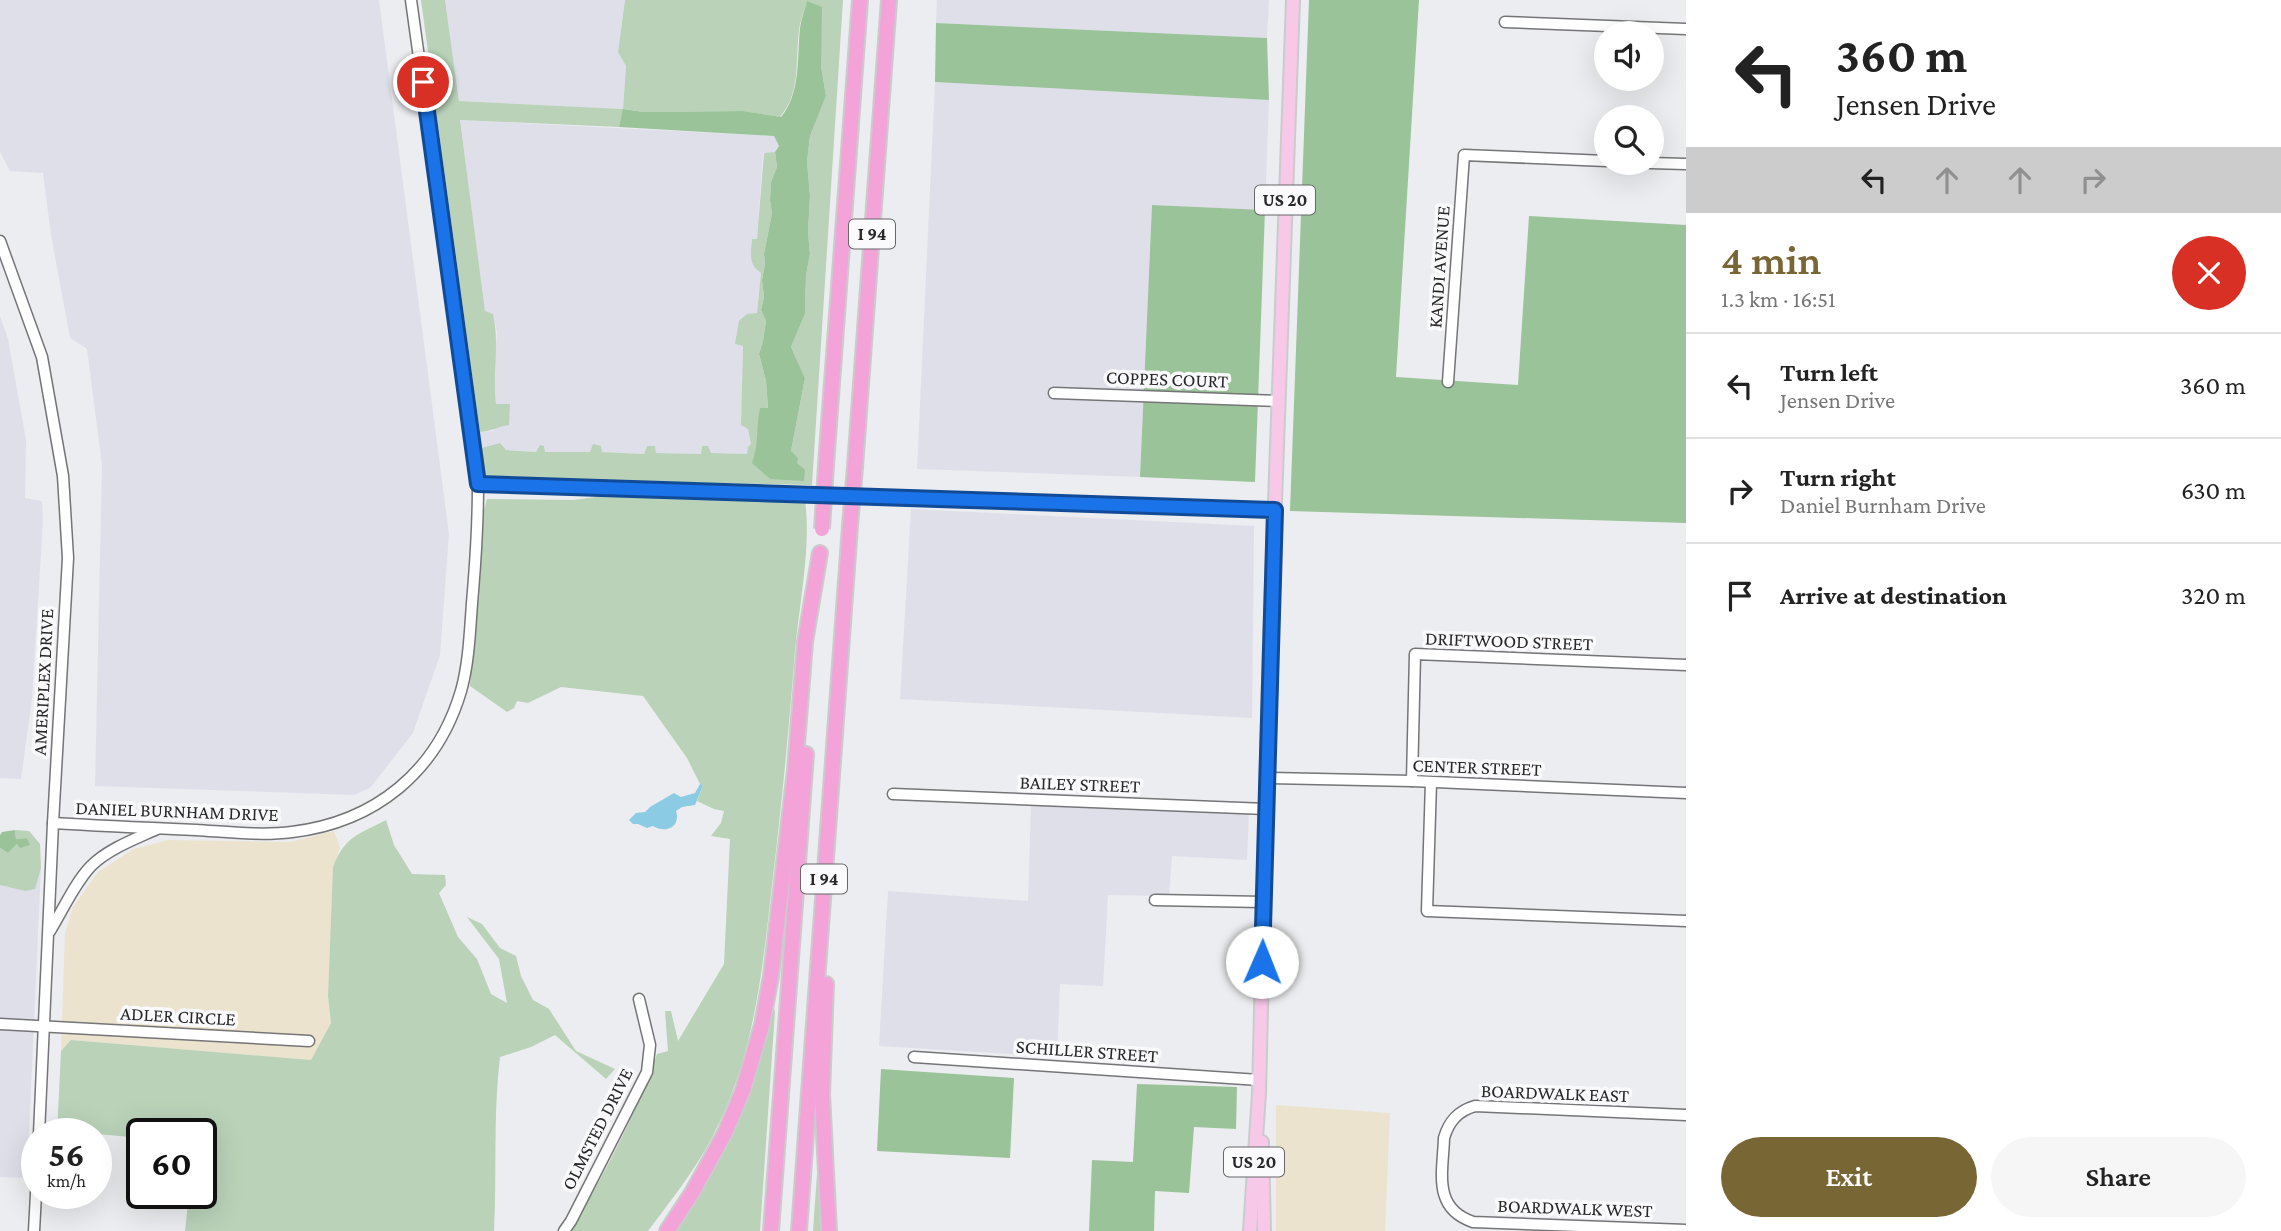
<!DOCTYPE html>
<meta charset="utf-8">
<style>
:root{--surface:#fff;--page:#f6f6f6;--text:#222;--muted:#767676;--line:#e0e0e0;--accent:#796635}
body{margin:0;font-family:"Crimson Pro",serif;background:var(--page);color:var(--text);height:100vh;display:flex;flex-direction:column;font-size:26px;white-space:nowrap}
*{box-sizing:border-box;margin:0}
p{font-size:23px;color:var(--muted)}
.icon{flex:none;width:38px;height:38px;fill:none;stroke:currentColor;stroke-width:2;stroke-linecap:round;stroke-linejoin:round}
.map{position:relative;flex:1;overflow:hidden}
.side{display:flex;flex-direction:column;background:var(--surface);width:595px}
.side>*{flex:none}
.top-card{background:#fff;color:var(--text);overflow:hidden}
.tools{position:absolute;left:1594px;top:21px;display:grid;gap:14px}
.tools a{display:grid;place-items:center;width:70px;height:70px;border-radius:50%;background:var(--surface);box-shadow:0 7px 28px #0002;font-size:35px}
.speed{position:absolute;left:21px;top:1118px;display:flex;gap:14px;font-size:35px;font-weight:700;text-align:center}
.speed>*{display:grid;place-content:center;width:91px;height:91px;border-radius:50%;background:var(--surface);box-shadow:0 7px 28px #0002;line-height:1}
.speed small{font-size:18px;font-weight:400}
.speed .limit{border:4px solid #111;border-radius:10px;background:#fff;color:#111}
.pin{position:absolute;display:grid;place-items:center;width:60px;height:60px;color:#fff;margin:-30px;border:4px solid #fff;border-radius:50%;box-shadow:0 2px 7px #0007}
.me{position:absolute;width:77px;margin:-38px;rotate:1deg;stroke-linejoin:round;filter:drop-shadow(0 0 5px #0008)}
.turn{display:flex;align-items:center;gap:24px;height:147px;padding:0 35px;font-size:32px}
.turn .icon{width:91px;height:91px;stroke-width:2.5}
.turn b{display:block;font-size:49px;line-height:60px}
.lanes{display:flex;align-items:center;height:66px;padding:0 35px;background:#0003;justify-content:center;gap:35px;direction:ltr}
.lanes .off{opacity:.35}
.round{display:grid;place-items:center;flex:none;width:74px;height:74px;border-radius:37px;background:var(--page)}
.head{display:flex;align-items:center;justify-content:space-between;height:119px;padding:0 35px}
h1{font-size:42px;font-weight:600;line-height:52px;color:var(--accent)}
.action{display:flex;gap:14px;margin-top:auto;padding:14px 35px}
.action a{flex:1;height:80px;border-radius:42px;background:var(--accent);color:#fff;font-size:28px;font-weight:600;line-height:80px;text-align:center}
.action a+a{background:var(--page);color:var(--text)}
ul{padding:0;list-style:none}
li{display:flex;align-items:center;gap:21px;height:105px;padding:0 35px;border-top:2px solid var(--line)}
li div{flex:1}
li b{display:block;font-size:26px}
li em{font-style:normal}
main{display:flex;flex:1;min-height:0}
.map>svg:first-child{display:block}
</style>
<main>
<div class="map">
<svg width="1686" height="1231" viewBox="0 0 1686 1231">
<rect width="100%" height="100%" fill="#ecedf0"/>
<!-- commercial -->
<g fill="#ebe3cd">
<polygon points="334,831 340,848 333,868 328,996 331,1023 311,1060 72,1040 61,1051 65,933 73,907 98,872 134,849 168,840 290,842"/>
<polygon points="1276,1105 1390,1113 1385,1231 1276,1231"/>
</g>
<!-- built -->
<g fill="#dfdfea">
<polygon points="0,0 379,0 449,534 440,655 413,733 370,788 354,795 95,786 102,465 87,349 70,338 51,235 43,173 10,171 0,152"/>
<polygon points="445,0 625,0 618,51 626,66 623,109 459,101"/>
<polygon points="937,0 1269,0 1267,38 936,23"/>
<polygon points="935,82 1269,100 1265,210 1152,205 1140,477 917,469"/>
<polygon points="460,120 774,136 779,146 775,152 763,153 757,239 752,239 757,270 761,273 757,313 736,344 743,346 741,425 748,429 751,435 751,444 747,454 710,453 702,446 701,454 656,453 655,446 647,446 644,454 601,452 593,445 591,452 537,452 505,450 499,443 481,448 480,432 493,431 509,404 496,404 493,383 497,332 493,314 485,312"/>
<polygon points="0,316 8,339 26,440 25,498 42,501 43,520 32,699 21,779 0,778"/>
<polygon points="911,509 1254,526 1252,718 900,699"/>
<polygon points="1031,805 1249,813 1247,860 1172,856 1169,896 1108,895 1103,986 1060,984 1057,1057 879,1046 888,891 1028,901"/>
<polygon points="41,868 27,1178 0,1177 0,885 25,891 34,889"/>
</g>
<!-- green -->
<g fill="#b9d2b8">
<path d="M421 0H445L459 101 623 109 626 66 618 52 625 0H843L812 485 485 479 481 448 500 443 506 450 536 452 540 445 544 446 545 452H590L593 444 601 446 602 452 644 454 647 446H655L656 453 701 454 702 446H708L711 453 747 454 748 447 751 444 748 429 741 425 743 346 735 344 739 321 747 314 757 313 761 273C748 264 751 254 752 239H757L764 153 775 152 777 167 771 182 770 200 772 213 764 254 765 264 762 280 764 297 761 310 766 321 763 341 759 354 766 381 768 409 761 408 760 470 770 479H781L797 463 791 451 805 378 791 347 805 314 806 275 810 254 808 232 810 196 807 162 810 136 826 96 821 66V7L807 2C805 9 802 16 800 24 794 56 803 90 780 117L743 111 644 112 624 109 619 127 460 120 485 311 493 314C500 344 492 373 496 404H510L509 425C497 427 492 431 480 432Z"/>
<path d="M609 495 805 501C812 548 797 615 794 664 788 738 781 811 772 885 763 965 755 1047 720 1121 702 1162 674 1196 648 1231H571C604 1174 635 1117 657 1054L668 1051 665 1011H671L678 1041 724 964 730 839 711 836 721 823 724 811 714 809 697 801 703 785 700 784 687 758 643 696 561 687 528 703 517 701 514 708 507 712 470 686 484 510 487 499 574 500Z"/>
<path d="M386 820 394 845 412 874 445 875 446 885 439 893 458 937 477 959 491 994 507 1003 499 959 467 917 482 924 500 948 516 956 521 976 533 1000 549 1009 576 1051 615 1069 606 1079 555 1035 531 1047 500 1057C493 1114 497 1173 494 1231H185L189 1194H201V1134H142V1185L134 1184 141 1138 87 1133 57 1134 61 1051 71 1040 311 1060 331 1023 328 996 333 867C345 836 358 835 386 820Z"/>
<polygon points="15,830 29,831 40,844 41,868 35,889 25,891 0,885 0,848 8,853 17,844 29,845 27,838 16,839"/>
<polygon points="773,1008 775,1011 760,1231 674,1231 682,1220"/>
<polygon points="819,1146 824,1231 813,1231"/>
</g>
<!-- forest -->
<g fill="#9ac399">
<polygon points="1309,0 1419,0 1396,377 1518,385 1529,216 1686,225 1686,523 1290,511"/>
<path d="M807 1 822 7 821 66 826 96 810 136 807 162 810 196 808 232 810 254 806 275 805 314 791 347 805 378 791 451 798 458 797 463 805 470 804 481 770 479 752 463C759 446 756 426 760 408H768L766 381 759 354 763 341 766 321 761 310 764 297 762 280 765 264 764 254 772 213 770 200 771 182 777 167 775 152 779 146 774 136 619 127 623 109 644 112 743 111 781 117C801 93 797 58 800 28 801 19 805 10 807 1Z"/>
<polygon points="936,23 1267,38 1269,100 935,82"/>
<polygon points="1152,205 1265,210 1255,482 1140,477"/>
<polygon points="15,830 16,839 27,838 30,845 20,848 17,844 8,853 0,848 0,835 2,832"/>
<polygon points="881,1069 1014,1078 1010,1158 877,1151"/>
<polygon points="1137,1084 1237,1087 1236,1129 1194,1127 1189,1193 1155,1191 1154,1231 1089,1231 1092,1160 1133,1162"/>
</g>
<!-- water -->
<path fill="#8ccbe4" d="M700 784 703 785 695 805 682 807 676 811C681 827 666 834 653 826L647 828 638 824H633L629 820 636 813 645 812 650 807 674 793 681 797 695 793Z"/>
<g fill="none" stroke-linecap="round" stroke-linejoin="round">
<defs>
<g id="minor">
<polyline points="1505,22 1686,29"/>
<polyline points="1650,163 1686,164"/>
<polyline points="0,241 42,357 63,476 68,558 53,823 39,1134"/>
<polyline points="1448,382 1464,155 1606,161"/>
<polyline points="1054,393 1278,401"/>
<polyline points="478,484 1275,510"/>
<polyline points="1266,778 1412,781 1686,793"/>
<polyline points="1412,781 1415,654 1686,665"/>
<polyline points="1431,782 1427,911 1686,921"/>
<polyline points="893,794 1266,809"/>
<path d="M53 823C101 826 148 828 196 830 228 832 261 836 292 832 375 822 437 772 461 691 470 659 470 623 473 591 476 555 478 520 478 484L411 0"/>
<polyline points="1155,900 1263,902"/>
<path d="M50 931C63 910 74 884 91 866 108 849 135 839 157 829"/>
<polyline points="0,1024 309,1041"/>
<polyline points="914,1057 1259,1080"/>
<path d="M1686 1115 1475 1106C1458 1111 1449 1121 1444 1138 1443 1172 1432 1208 1473 1222L1686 1230"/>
<polyline points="34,1231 37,1175"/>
<polyline points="564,1231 571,1221 647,1072 650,1045 639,999"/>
</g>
<g id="major">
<polyline points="1262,1142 1264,1231"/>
<polyline points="1250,1231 1259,1093 1270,641 1293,0"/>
</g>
<g id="highway">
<polyline points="826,465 860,0"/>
<polyline points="855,467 889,0"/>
<polyline points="826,984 822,1094 829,1231"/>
<polyline points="667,1231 692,1193 725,1133 743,1090 762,1025 771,976 795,770 805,642 820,553"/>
<polyline points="771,1231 806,754"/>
<polyline points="799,1231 850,526"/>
</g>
</defs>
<!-- minor casing -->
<use href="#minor" stroke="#757578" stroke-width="13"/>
<!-- major casing -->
<use href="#major" stroke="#cbcbcc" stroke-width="16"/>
<!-- highway casing -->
<use href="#highway" stroke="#cbcbcc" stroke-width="18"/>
<!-- minor -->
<use href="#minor" stroke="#fff" stroke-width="10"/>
<!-- major -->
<use href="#major" stroke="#f8c8e8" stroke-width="12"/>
<!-- highway -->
<use href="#highway" stroke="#f4a3d9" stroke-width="14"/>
<defs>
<g id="highway-bridge">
<polyline points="850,526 855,467"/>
<polyline points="822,529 826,465"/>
</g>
</defs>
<!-- highway-bridge casing -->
<use href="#highway-bridge" stroke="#cbcbcc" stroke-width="18" stroke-linecap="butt"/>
<!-- highway-bridge -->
<use href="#highway-bridge" stroke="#f4a3d9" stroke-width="14"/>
</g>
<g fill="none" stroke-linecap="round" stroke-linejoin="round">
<defs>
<polyline id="route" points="423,82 478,484 1275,510 1262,962"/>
</defs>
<!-- route casing -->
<use href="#route" stroke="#114b97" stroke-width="18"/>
<!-- route -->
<use href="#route" stroke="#1a73e8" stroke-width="12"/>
</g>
<g text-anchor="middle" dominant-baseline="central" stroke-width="7" stroke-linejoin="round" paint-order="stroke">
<!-- shield labels -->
<g fill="#fafafd" stroke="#676769" stroke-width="2">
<rect x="1255" y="185.5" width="60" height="29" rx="5"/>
<rect x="849" y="219.5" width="46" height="29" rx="5"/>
<rect x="801" y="864.5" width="46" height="29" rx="5"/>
<rect x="1224" y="1147.5" width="60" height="29" rx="5"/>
</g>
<g font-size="18" font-weight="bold" fill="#28282a">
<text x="1285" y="200">US 20</text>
<text x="872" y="234">I 94</text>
<text x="824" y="879">I 94</text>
<text x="1254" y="1162">US 20</text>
</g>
<!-- street labels -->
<g font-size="19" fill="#28282a" stroke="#fafafd">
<text transform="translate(1439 267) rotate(-86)">KANDI AVENUE</text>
<text transform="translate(1167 379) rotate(2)">COPPES COURT</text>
<text transform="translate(1509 641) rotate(2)">DRIFTWOOD STREET</text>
<text transform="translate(43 682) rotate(-87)">AMERIPLEX DRIVE</text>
<text transform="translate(1477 767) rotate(2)">CENTER STREET</text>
<text transform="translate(1080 784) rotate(2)">BAILEY STREET</text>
<text transform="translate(177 811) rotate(2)">DANIEL BURNHAM DRIVE</text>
<text transform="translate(178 1016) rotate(3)">ADLER CIRCLE</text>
<text transform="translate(1087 1051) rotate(4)">SCHILLER STREET</text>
<text transform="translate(1555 1093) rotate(2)">BOARDWALK EAST</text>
<text transform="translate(597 1129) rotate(-63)">OLMSTED DRIVE</text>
<text transform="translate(1575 1208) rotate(2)">BOARDWALK WEST</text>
</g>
</g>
</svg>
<div class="tools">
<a><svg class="icon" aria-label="sound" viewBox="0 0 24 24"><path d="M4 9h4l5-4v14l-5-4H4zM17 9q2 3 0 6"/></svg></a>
<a><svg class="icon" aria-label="search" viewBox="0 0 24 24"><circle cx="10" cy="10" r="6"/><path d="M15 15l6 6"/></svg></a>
</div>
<div class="speed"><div>56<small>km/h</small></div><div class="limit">60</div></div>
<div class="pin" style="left:423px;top:82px;background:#d93025"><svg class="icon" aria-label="arrive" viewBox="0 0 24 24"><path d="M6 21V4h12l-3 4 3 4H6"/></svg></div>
<svg class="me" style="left:1262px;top:962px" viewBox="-20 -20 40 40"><circle r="19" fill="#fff"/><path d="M0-13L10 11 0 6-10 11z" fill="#1a73e8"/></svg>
</div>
<section class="side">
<div class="top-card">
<div class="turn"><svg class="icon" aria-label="left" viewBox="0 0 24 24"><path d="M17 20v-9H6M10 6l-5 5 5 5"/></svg><div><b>360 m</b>Jensen Drive</div></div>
<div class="lanes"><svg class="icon" aria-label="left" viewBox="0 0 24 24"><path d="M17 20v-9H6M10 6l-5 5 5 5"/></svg><svg class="icon off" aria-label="ahead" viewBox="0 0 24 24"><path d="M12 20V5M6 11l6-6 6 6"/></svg><svg class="icon off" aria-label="ahead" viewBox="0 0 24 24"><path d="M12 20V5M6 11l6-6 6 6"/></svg><svg class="icon off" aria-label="right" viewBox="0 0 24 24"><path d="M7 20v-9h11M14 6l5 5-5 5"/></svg></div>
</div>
<div class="head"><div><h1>4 min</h1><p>1.3 km · 16:51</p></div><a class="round" style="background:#d93025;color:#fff"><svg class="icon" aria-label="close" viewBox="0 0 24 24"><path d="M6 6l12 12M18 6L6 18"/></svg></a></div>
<ul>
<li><svg class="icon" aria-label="left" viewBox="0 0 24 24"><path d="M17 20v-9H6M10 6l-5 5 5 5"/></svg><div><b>Turn left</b><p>Jensen Drive</p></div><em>360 m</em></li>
<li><svg class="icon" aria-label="right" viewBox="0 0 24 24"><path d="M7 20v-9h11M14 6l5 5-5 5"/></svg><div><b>Turn right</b><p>Daniel Burnham Drive</p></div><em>630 m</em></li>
<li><svg class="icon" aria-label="arrive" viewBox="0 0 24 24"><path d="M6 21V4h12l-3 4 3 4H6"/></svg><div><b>Arrive at destination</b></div><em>320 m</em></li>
</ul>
<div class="action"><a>Exit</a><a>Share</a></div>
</section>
</main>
